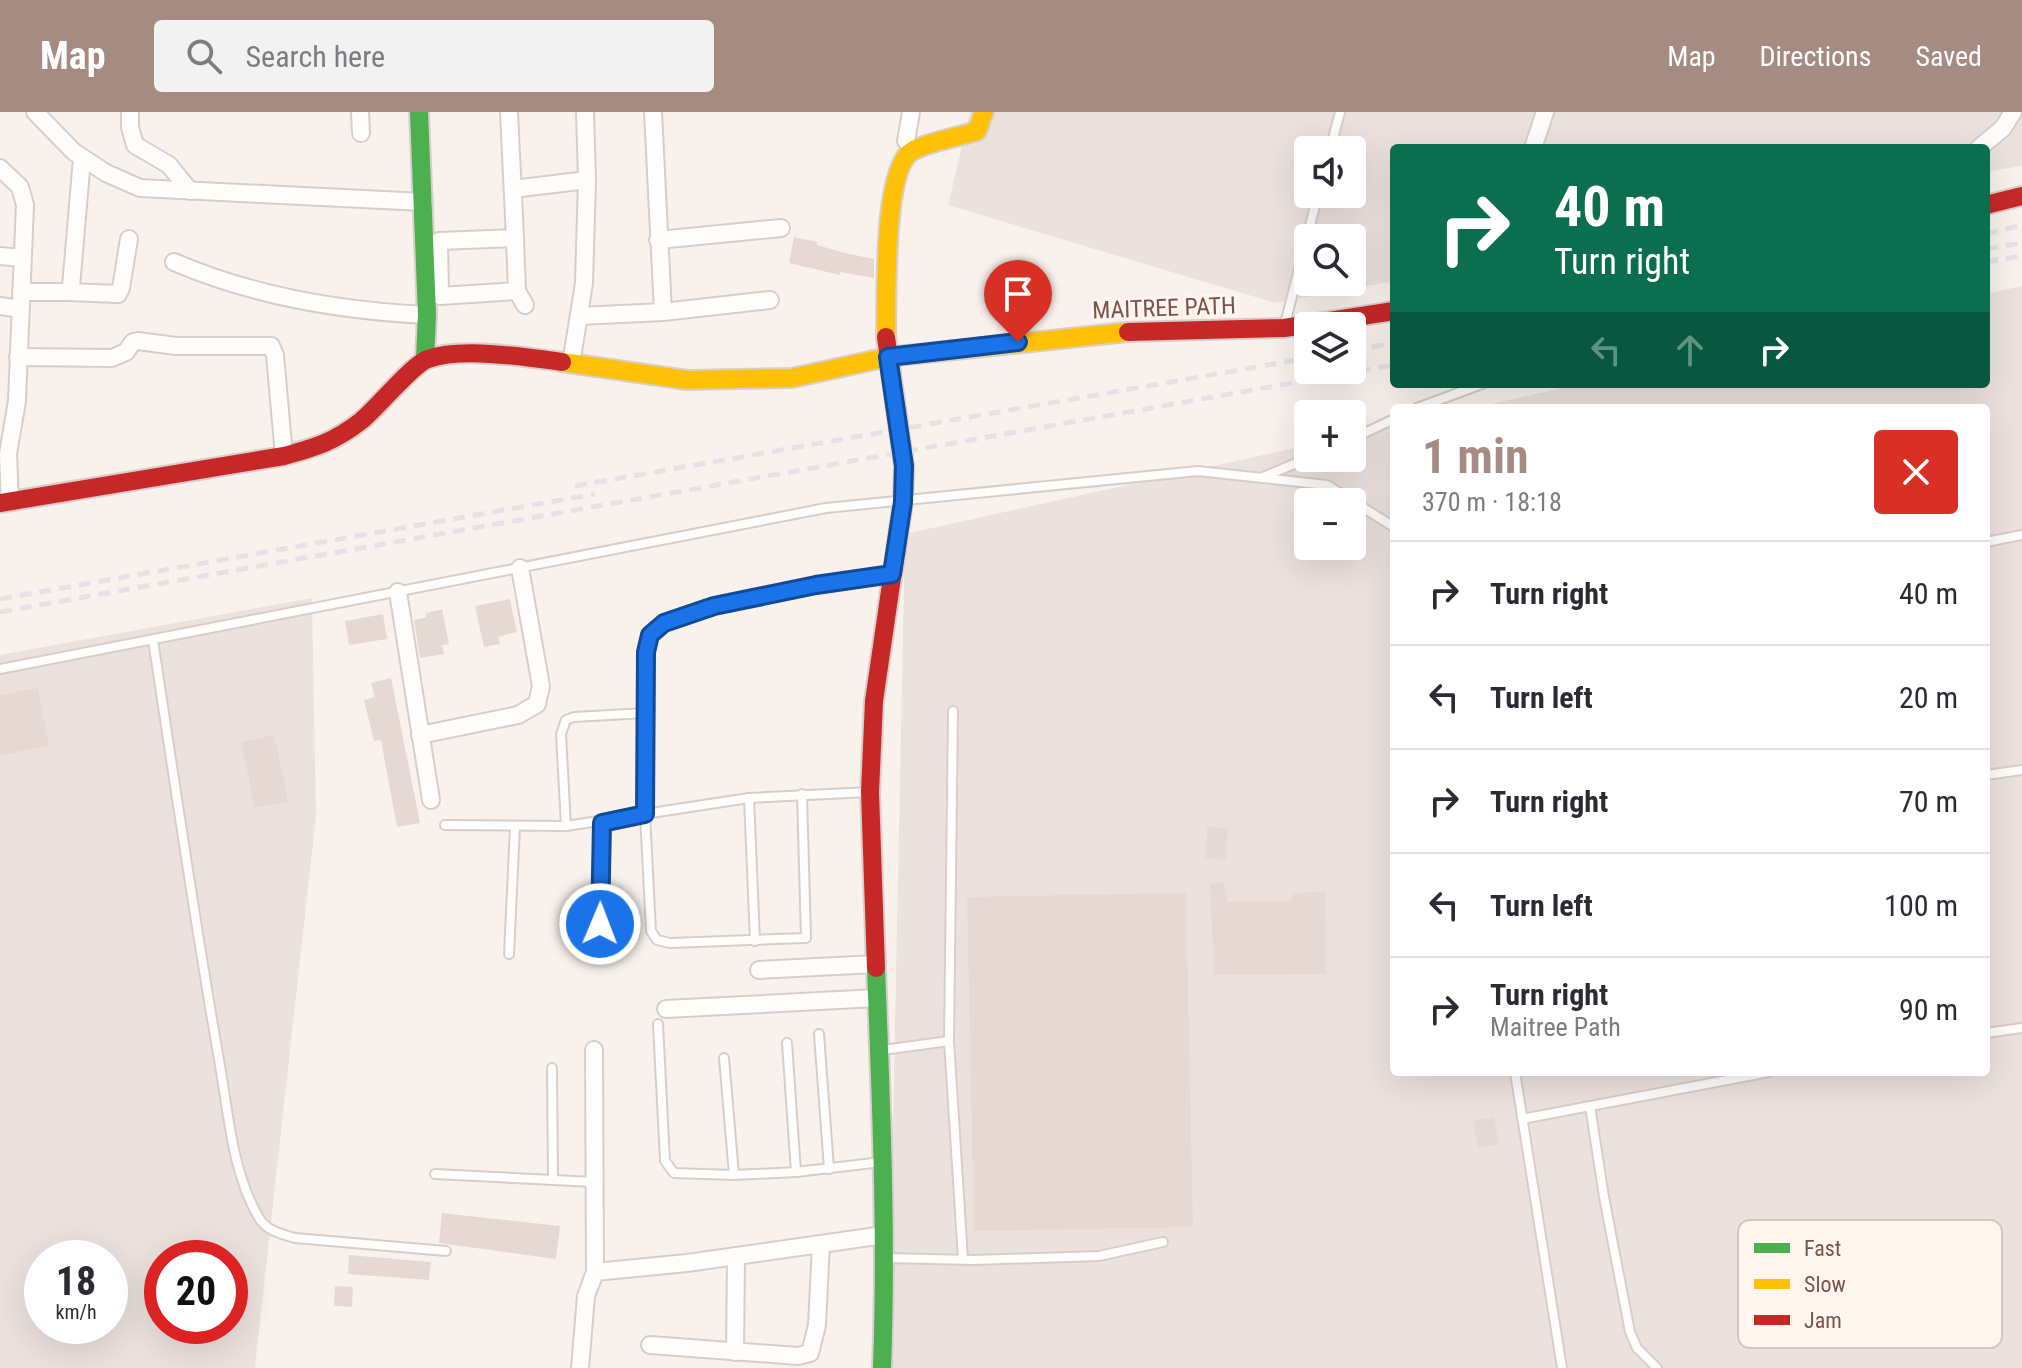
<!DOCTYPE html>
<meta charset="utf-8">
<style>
:root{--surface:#fff;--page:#f2f2f3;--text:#2b2b33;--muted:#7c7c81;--line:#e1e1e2;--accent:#a68b82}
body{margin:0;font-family:"Roboto Condensed",sans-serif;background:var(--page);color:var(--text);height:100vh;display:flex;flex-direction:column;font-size:30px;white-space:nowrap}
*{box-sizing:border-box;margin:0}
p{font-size:26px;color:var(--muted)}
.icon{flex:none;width:44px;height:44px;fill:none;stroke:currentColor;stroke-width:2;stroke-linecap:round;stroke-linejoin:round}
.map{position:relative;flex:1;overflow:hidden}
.details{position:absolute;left:1390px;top:292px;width:600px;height:672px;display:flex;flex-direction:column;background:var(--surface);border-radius:8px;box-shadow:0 8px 32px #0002}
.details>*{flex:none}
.guide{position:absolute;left:1390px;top:32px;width:600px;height:244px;border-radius:8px;box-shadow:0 8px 32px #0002;background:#0b6e4f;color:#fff;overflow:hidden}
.tools{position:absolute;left:1294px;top:24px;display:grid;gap:16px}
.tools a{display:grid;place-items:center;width:72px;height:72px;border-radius:8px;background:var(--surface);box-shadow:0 8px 32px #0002;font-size:40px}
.speed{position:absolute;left:24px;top:1128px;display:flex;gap:16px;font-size:40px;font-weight:700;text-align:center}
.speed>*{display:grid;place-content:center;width:104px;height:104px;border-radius:50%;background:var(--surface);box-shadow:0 8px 32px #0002;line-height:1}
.speed small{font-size:20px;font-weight:400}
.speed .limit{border:12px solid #d22;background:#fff;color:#111}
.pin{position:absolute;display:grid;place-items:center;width:68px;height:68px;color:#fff;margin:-82px -34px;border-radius:50% 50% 50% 0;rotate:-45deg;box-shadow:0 0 8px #0007}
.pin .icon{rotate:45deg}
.me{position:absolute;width:88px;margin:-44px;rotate:1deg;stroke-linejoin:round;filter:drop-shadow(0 0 6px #0008)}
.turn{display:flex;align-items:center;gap:28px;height:168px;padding:0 32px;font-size:36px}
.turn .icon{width:104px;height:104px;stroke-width:2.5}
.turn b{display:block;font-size:56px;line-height:68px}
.lanes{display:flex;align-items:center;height:76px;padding:0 32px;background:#0003;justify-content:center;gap:40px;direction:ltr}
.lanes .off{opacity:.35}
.round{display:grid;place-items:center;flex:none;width:84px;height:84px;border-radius:8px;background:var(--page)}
.summary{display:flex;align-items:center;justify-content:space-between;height:136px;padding:0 32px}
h1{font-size:48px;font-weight:700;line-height:60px;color:var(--accent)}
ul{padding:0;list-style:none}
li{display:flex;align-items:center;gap:24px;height:104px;padding:0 32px;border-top:2px solid var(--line)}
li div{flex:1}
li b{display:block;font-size:30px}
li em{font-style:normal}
header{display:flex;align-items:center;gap:48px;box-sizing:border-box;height:112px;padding:0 40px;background:var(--accent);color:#fff}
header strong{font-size:38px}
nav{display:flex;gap:44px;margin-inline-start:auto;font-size:28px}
.search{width:560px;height:72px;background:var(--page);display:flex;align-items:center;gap:20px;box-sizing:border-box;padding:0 28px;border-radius:8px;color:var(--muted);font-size:30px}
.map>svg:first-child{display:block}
</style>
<header>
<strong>Map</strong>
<div class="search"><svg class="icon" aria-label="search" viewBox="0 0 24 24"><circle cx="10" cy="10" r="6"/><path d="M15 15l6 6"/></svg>Search here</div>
<nav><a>Map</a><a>Directions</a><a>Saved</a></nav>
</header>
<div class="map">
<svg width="2022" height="1256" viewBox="0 0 2022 1256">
<rect width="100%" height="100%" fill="#f9f2ec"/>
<!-- industrial -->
<g fill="#ece2dd" fill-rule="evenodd">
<path d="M970 0H2022V54L1986 60V36H1394V169L1275 191 948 93ZM1308 38H1352V82H1308ZM1308 126H1352V170H1308Z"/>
<path d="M2022 174V1256H888L905 422 1308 333V346H1352V323L1394 314V960H1986V296H1473L1581 272H1986V182ZM1308 390H1352V434H1308Z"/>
<path d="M312 486 316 704 255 1256H0V543ZM42 1146H110V1214H42ZM162 1146H230V1214H162Z"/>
</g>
<!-- building -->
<g fill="#e6d9d3">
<polygon points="794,125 817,130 817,133 845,141 874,147 874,166 840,160 840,163 789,151"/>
<polygon points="510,487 517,520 498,525 500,532 484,535 475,494"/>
<polygon points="442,497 449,532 442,533 444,542 420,546 414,508 426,505 426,501"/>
<polygon points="383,502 387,527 349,533 345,509"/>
<polygon points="391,566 420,711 397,715 381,628 374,629 364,588 375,585 371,571"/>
<polygon points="38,576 49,634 0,643 0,583"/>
<polygon points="274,623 288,689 255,696 241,630"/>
<polygon points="1207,715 1228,716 1226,748 1205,746"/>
<polygon points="1223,769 1228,790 1292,789 1292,781 1325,780 1326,862 1214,863 1210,772"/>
<polygon points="1186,781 1193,1115 974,1119 967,785"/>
<polygon points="1494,1005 1499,1032 1478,1036 1473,1008"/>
<polygon points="442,1101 560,1114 556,1147 439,1131"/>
<polygon points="349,1143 431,1150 429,1168 348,1162"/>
<polygon points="335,1174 353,1175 352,1195 334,1194"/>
</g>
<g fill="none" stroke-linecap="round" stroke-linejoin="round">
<defs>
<g id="lane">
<polyline points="1330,38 1340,0"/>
<polyline points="1285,212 1318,82"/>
<polyline points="1417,296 1482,272"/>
<polyline points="1352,327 1394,307"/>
<polyline points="1261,366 1308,346"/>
<polyline points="1986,430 2022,423"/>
<path d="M153 528C174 666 194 805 218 942 228 995 231 1059 259 1106 267 1119 281 1122 295 1126L446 1139"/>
<polyline points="0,557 826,396 1198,359 1327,373 1394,415"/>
<polyline points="953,599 949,929 963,1147"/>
<polyline points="1986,663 2022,658"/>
<polyline points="802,682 806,826 670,831 657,828 651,819 645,702 646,540 650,523 664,511 714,494 816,473 891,462"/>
<polyline points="749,686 755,829"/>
<polyline points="445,713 566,714 749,686 870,680"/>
<polyline points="566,714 561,622 566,608 574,605 646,601"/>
<polyline points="600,812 602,711"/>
<polyline points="509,842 515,715"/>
<polyline points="658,912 665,1049 674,1061 734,1063 796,1060 882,1050"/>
<polyline points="1986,921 2022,916"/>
<polyline points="819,922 829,1057"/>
<polyline points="787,931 796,1060"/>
<polyline points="883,938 949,929"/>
<polyline points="724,946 734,1063"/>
<polyline points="552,956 553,1068"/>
<polyline points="1515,960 1562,1256"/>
<polyline points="1590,994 1604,1085 1630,1220 1637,1236 1657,1256"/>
<polyline points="1522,1007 1769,960"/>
<polyline points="435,1062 594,1070"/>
<polyline points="885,1146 974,1148 1099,1144 1163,1130"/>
</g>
<g id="street">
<polyline points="35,0 74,40 106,61 140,76 424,90"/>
<polyline points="130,0 130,15 135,33 169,53 190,79"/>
<polyline points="360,0 361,21"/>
<polyline points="509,0 515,126 439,129 440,184 517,179"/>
<polyline points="585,0 587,68"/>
<polyline points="653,0 663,200"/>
<polyline points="906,29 911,0"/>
<polyline points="1533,36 1545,0"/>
<polyline points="1979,36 2003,16 2013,0"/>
<polyline points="0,56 20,75 25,93 17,289 8,342 10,390"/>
<polyline points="513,77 587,68 584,171 571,252"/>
<polyline points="515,126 517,179 525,193"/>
<polyline points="658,128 781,116"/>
<polyline points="0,144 22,146"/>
<path d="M174 150C253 184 342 199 427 203"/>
<polyline points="21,180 68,180 71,175 82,46"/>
<polyline points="68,180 118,182 121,176 129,127"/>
<polyline points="0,194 20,197"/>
<polyline points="579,204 663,200 770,188"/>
<polyline points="18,245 112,246 126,240 133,230 138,229 176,234 271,234 275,243 284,344"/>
<polyline points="398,480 431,688"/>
<polyline points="420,623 518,603 537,592 541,574 520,456"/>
<polyline points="759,858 877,852"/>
<polyline points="666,897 877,886"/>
<polyline points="594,938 595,1160"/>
<polyline points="650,1233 798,1244 810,1241 817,1213 821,1132"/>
<polyline points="735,1240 736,1144"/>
<polyline points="580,1256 586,1184 595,1160 687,1151 884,1123"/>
</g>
<g id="fast">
<polyline points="419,0 427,203 425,247"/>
<path d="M876 856C881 990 887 1123 882 1256"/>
</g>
<g id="slow">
<path d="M886 225C887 190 882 57 912 39 928 30 958 25 977 19L984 0"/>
<polyline points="562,250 687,268 792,266 888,245 1128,220"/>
</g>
<g id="jam">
<polyline points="1986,93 2022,84"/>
<polyline points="1128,220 1284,216 1394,199"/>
<path d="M0 391 284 344C316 335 334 330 361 309 376 297 414 251 428 247 461 235 526 245 562 250"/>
<polyline points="876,856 870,680 874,589 903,390 904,354 886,225"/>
</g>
</defs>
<!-- lane casing -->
<use href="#lane" stroke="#d8cec8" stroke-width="12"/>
<!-- street casing -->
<use href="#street" stroke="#d8cec8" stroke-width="20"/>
<!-- fast casing -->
<use href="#fast" stroke="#daceca" stroke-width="22"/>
<!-- slow casing -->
<use href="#slow" stroke="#daceca" stroke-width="22"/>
<!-- jam casing -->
<use href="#jam" stroke="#daceca" stroke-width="22"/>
<!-- lane -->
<use href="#lane" stroke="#fefdfc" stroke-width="8"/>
<!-- street -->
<use href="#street" stroke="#fefdfc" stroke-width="16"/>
<!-- fast -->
<use href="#fast" stroke="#4caf50" stroke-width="18"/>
<!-- slow -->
<use href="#slow" stroke="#ffc107" stroke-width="18"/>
<!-- jam -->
<use href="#jam" stroke="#c62828" stroke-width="18"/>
<!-- rail -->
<g stroke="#e5e2e6" stroke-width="5" stroke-dasharray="12 8" stroke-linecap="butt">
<polyline points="1986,122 2022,113"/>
<polyline points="1986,137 2022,131"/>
<polyline points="1986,150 2022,144"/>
<polyline points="1352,238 1394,231"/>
<polyline points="575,374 1308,246"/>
<polyline points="0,487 595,382"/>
<polyline points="0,500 1394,253"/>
</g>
</g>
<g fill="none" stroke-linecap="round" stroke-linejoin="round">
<defs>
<polyline id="route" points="600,812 602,711 645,702 646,540 650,523 664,511 714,494 816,473 892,462 903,390 904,354 888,245 1018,230"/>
</defs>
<!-- route casing -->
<use href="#route" stroke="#114b97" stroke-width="20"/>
<!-- route -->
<use href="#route" stroke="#1a73e8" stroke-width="14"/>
</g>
<g text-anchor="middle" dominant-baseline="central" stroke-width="6" stroke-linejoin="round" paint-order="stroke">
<!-- street labels -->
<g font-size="24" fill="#7a5349" stroke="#fff6ef">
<text transform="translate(1164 196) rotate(-2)">MAITREE PATH</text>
</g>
</g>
<!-- legend -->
<rect x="1738" y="1108" width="264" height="128" rx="12" fill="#fff6ef" stroke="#d7c5bd" stroke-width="2"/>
<rect x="1754" y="1131" width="36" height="10" fill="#4caf50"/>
<rect x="1754" y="1167" width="36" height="10" fill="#ffc107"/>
<rect x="1754" y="1203" width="36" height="10" fill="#c62828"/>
<g font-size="22" fill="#7a5349">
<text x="1804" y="1144">Fast</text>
<text x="1804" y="1180">Slow</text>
<text x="1804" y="1216">Jam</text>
</g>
</svg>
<div class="tools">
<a><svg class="icon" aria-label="sound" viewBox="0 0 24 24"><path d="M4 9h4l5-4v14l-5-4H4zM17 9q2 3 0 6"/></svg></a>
<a><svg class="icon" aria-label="search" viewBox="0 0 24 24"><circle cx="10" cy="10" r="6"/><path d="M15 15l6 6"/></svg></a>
<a><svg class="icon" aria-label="layers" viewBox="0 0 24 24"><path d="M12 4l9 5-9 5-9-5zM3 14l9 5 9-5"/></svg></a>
<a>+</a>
<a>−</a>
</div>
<div class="speed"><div>18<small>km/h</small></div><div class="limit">20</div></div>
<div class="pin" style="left:1018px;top:230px;background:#d93025"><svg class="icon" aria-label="arrive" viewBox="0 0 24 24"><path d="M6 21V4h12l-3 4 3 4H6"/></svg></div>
<svg class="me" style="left:600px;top:812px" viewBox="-20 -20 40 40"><circle r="17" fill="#1a73e8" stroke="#fff" stroke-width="3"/><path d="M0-11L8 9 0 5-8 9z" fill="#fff"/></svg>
<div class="guide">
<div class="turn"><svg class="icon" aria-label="right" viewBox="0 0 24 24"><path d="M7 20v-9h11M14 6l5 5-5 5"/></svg><div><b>40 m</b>Turn right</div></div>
<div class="lanes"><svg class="icon off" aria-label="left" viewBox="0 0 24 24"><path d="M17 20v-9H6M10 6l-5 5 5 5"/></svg><svg class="icon off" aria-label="ahead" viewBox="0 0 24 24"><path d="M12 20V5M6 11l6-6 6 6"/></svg><svg class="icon" aria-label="right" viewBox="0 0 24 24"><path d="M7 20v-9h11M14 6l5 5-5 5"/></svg></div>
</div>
<section class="details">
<div class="summary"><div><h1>1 min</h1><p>370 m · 18:18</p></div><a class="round" style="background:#d93025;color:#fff"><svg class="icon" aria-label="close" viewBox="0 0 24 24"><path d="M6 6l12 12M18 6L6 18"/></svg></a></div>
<ul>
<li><svg class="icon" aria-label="right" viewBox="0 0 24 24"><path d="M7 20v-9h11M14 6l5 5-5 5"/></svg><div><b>Turn right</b></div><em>40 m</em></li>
<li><svg class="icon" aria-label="left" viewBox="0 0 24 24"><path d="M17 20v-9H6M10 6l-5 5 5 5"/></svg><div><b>Turn left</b></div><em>20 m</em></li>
<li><svg class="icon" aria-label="right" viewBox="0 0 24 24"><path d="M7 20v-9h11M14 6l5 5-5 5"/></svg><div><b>Turn right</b></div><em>70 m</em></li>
<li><svg class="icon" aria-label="left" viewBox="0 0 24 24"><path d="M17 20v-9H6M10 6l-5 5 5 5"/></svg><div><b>Turn left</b></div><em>100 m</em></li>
<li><svg class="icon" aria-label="right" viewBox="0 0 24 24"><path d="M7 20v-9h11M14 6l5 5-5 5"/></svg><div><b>Turn right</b><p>Maitree Path</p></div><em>90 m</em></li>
</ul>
</section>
</div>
